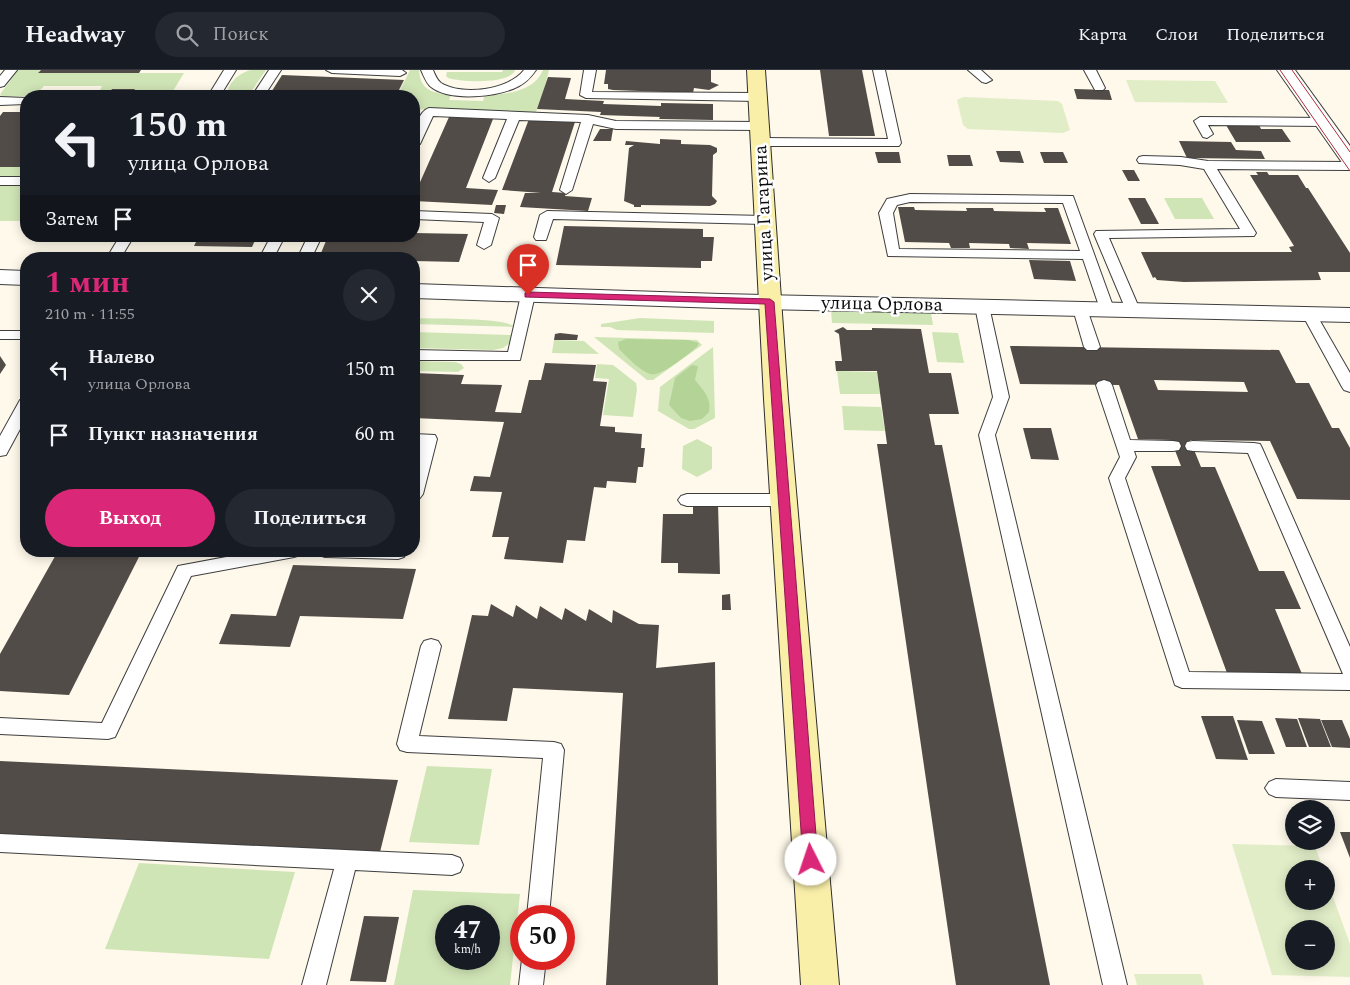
<!DOCTYPE html>
<html lang="ru">
<meta charset="utf-8">
<style>
:root{--surface:#171b24;--page:#242831;--text:#f1f3f6;--muted:#9ea1a6;--line:#363941;--accent:#db2777}
body{margin:0;font-family:Spectral,serif;background:var(--page);color:var(--text);height:100vh;display:flex;flex-direction:column;font-size:19px;white-space:nowrap}
*{box-sizing:border-box;margin:0}
p{font-size:16px;color:var(--muted)}
.icon{flex:none;width:28px;height:28px;fill:none;stroke:currentColor;stroke-width:2;stroke-linecap:round;stroke-linejoin:round}
.map{position:relative;flex:1;overflow:hidden}
.sheet{position:absolute;left:20px;top:182px;width:400px;height:305px;display:flex;flex-direction:column;background:var(--surface);border-radius:20px;box-shadow:0 2px 12px #0003}
.sheet>*{flex:none}
.hud{position:absolute;left:20px;top:20px;width:400px;height:152px;border-radius:20px;box-shadow:0 2px 12px #0003;background:#171b24;color:var(--text);overflow:hidden}
.tools{position:absolute;left:1285px;top:730px;display:grid;gap:10px}
.tools a{display:grid;place-items:center;width:50px;height:50px;border-radius:50%;background:var(--surface);box-shadow:0 2px 12px #0003;font-size:25px}
.speed{position:absolute;left:435px;top:835px;display:flex;gap:10px;font-size:25px;font-weight:700;text-align:center}
.speed>*{display:grid;place-content:center;width:65px;height:65px;border-radius:50%;background:var(--surface);box-shadow:0 2px 12px #0003;line-height:1}
.speed small{font-size:12px;font-weight:400}
.speed .limit{border:8px solid #d22;background:#fff;color:#111}
.pin{position:absolute;display:grid;place-items:center;width:42px;height:42px;color:#fff;margin:-51px -21px;border-radius:50% 50% 50% 0;rotate:-45deg;box-shadow:0 0 5px #0007}
.pin .icon{rotate:45deg}
.me{position:absolute;width:55px;margin:-28px;rotate:356deg;stroke-linejoin:round;filter:drop-shadow(0 0 4px #0008)}
.turn{display:flex;align-items:center;gap:18px;height:105px;padding:0 25px;font-size:22px}
.turn .icon{width:65px;height:65px;stroke-width:2.5}
.turn b{display:block;font-size:35px;line-height:42px}
.then{display:flex;align-items:center;height:48px;padding:0 25px;background:#0003;gap:10px;font-size:19px}
.round{display:grid;place-items:center;flex:none;width:52px;height:52px;border-radius:26px;background:var(--page)}
.headline{display:flex;align-items:center;justify-content:space-between;height:85px;padding:0 25px}
h1{font-size:30px;font-weight:700;line-height:38px;color:var(--accent)}
.primary-button{display:flex;gap:10px;margin-top:auto;padding:10px 25px}
.primary-button a{flex:1;height:58px;border-radius:30px;background:var(--accent);color:#fff;font-size:20px;font-weight:700;line-height:58px;text-align:center}
.primary-button a+a{background:var(--page);color:var(--text)}
ul{padding:0;list-style:none}
li{display:flex;align-items:center;gap:15px;height:65px;padding:0 25px}
li div{flex:1}
li b{display:block;font-size:19px}
li em{font-style:normal}
header{display:flex;align-items:center;gap:30px;box-sizing:border-box;height:70px;padding:0 25px;background:var(--surface);border-bottom:1px solid var(--line)}
header strong{font-size:24px}
nav{display:flex;gap:28px;margin-inline-start:auto;font-size:18px}
.search{width:350px;height:45px;background:var(--page);display:flex;align-items:center;gap:12px;box-sizing:border-box;padding:0 18px;border-radius:28px;color:var(--muted);font-size:19px}
.map>svg:first-child{display:block}
</style>
<header>
<strong>Headway</strong>
<div class="search"><svg class="icon" aria-label="search" viewBox="0 0 24 24"><circle cx="10" cy="10" r="6"/><path d="M15 15l6 6"/></svg>Поиск</div>
<nav><a>Карта</a><a>Слои</a><a>Поделиться</a></nav>
</header>
<div class="map">
<svg width="1350" height="915" viewBox="0 0 1350 915">
<rect width="100%" height="100%" fill="#fef9ea"/>
<!-- green -->
<g fill="#d0e5b6" fill-rule="evenodd">
<polygon points="18,0 40,0 38,3 184,3 170,26 97,26 102,16 44,16 34,26 3,27 0,25 1,23"/>
<path d="M251 0H266L248 26H228C225 15 240 2 251 0Z"/>
<path d="M410 0H419C420 20 432 23 451 25L449 30 483 31 485 25C506 25 535 21 543 0H549L542 28 535 44 414 39V26H397Z"/>
<path d="M503 0H515C510 15 461 12 448 8L446 6 447 2H502Z"/>
<rect x="0" y="97" width="26" height="11"/>
<rect x="0" y="114" width="26" height="37"/>
<polygon points="1164,128 1202,128 1214,149 1175,149"/>
<polygon points="831,240 931,243 933,255 832,253"/>
<path d="M414 248C432 249 505 247 515 257L414 254Z"/>
<polygon points="640,248 714,251 714,263 617,260 610,257 601,257 601,254"/>
<polygon points="414,262 512,265 510,273 503,278 493,280 414,278"/>
<polygon points="932,262 958,263 964,293 937,292"/>
<polygon points="594,267 697,270 702,275 653,310 647,310"/>
<polygon points="554,270 584,271 599,284 552,283"/>
<polygon points="713,277 715,348 694,359 689,359 658,341 660,317"/>
<polygon points="414,291 455,292 461,294 464,298 458,302 414,301"/>
<polygon points="597,294 613,295 636,313 637,319 633,347 603,345 609,309 595,308"/>
<polygon points="837,301 877,302 880,324 840,324"/>
<polygon points="842,336 881,337 885,361 844,360"/>
<polygon points="697,369 712,377 712,399 697,407 682,399 683,376"/>
<polygon points="427,696 492,699 479,775 409,772"/>
<polygon points="139,793 295,802 269,889 105,879"/>
<path d="M413 820 520 824 510 915H394ZM446 846H489V889H446Z"/>
</g>
<!-- forest -->
<g fill="#b4d497">
<path d="M626 269 688 270 699 273 697 277C688 284 660 308 650 304 639 300 627 287 619 279L618 272Z"/>
<path d="M692 295 698 296 695 310C703 320 712 328 709 342L702 349 690 351 681 348 669 335 675 308Z"/>
</g>
<!-- pitch -->
<g fill="#e1edc7" fill-rule="evenodd">
<polygon points="1126,10 1215,11 1228,33 1135,32"/>
<polygon points="963,27 1058,31 1062,34 1070,60 1063,63 968,59 963,55 957,30"/>
<path d="M1232 774 1315 776 1323 799H1294V831H1326V808L1350 874V907L1272 905ZM1294 859H1326V891H1294Z"/>
<polygon points="1134,904 1201,904 1204,915 1137,915"/>
</g>
<!-- building -->
<g fill="#524c48" fill-rule="evenodd">
<polygon points="41,0 141,0 139,3 38,3"/>
<polygon points="606,0 711,0 711,12 719,15 709,20 694,18 693,23 613,20 608,19 608,14 604,14"/>
<polygon points="820,0 862,0 875,66 829,66"/>
<polygon points="282,5 404,10 396,26 270,24"/>
<polygon points="548,7 571,8 565,29 604,31 603,34 661,36 661,33 713,34 713,50 659,49 660,47 600,45 601,42 537,39"/>
<polygon points="112,19 135,19 131,25 108,25"/>
<polygon points="1074,19 1109,20 1112,30 1077,29"/>
<polygon points="3,42 26,42 26,97 0,97 0,46"/>
<polygon points="449,47 493,49 466,118 498,120 492,135 414,131 414,119 417,119"/>
<polygon points="529,49 575,52 552,122 566,123 565,126 592,128 588,141 520,137 525,123 541,123 502,120"/>
<polygon points="1226,55 1259,55 1261,59 1282,59 1291,72 1236,72"/>
<polygon points="600,59 613,59 611,71 593,71"/>
<polygon points="660,69 681,70 681,74 710,75 717,78 717,82 713,85 712,126 717,131 715,134 710,136 641,135 641,137 634,137 634,135 624,131 629,78 634,75 625,75 626,71 660,74"/>
<polygon points="1179,71 1231,72 1236,80 1261,81 1265,89 1187,88"/>
<polygon points="996,81 1020,81 1024,93 1000,92"/>
<polygon points="875,82 899,82 901,93 878,93"/>
<polygon points="1040,82 1063,82 1068,93 1044,93"/>
<polygon points="947,85 970,85 973,96 949,96"/>
<polygon points="1122,100 1134,100 1140,111 1128,111"/>
<polygon points="1256,102 1267,102 1269,105 1298,105 1306,118 1308,118 1350,183 1350,202 1318,202 1321,210 1184,212 1157,210 1155,207 1153,208 1141,182 1292,182 1289,177 1294,176 1250,105 1258,105"/>
<polygon points="1128,128 1145,128 1159,154 1141,154"/>
<polygon points="496,135 506,135 504,144 494,143"/>
<polygon points="898,137 914,137 915,140 967,141 966,138 993,138 994,141 1046,142 1044,138 1058,138 1071,174 1027,173 1029,179 1010,178 1009,174 969,173 970,178 951,178 949,173 905,172"/>
<polygon points="564,156 703,159 703,167 714,167 712,191 701,191 701,198 556,195"/>
<polygon points="414,163 468,164 459,192 414,191 414,189 319,188 328,166 414,166"/>
<polygon points="199,166 257,166 252,177 194,176"/>
<polygon points="519,181 529,181 527,191 516,191"/>
<polygon points="1029,190 1070,191 1076,211 1034,209"/>
<polygon points="843,257 847,260 872,260 872,258 921,259 929,303 951,303 959,344 929,344 935,375 942,375 1050,915 956,915 877,374 887,374 877,301 836,301 835,291 842,291 839,264 834,261"/>
<polygon points="560,263 578,265 577,270 554,270 555,264"/>
<path d="M1010 276 1279 280 1296 313H1309L1332 358H1339L1350 378V430L1297 429 1270 371 1190 370 1201 397H1215L1259 501H1284L1301 539H1275L1302 604 1227 603 1151 396H1181L1171 370 1138 369 1119 315 1020 314ZM1154 310 1244 312 1248 322 1158 320Z"/>
<polygon points="0,286 6,295 0,304"/>
<polygon points="545,293 596,295 593,311 607,312 600,356 615,357 615,362 642,364 641,378 645,378 643,397 638,397 636,413 607,411 606,418 594,417 585,471 567,470 563,493 504,489 509,467 492,467 502,422 470,421 474,406 490,407 504,352 414,348 414,303 464,305 461,314 502,315 495,342 521,343 529,310 541,310"/>
<polygon points="1023,358 1051,358 1059,390 1031,389"/>
<polygon points="693,434 718,434 720,504 678,503 678,493 661,493 663,444 693,444"/>
<polygon points="58,481 142,481 69,625 0,621 0,584"/>
<polygon points="293,495 416,499 403,549 300,546 290,577 219,574 231,544 276,546"/>
<polygon points="730,524 731,540 722,540 722,525"/>
<polygon points="491,534 513,547 516,535 537,549 540,536 562,550 565,538 586,551 589,539 612,553 613,540 639,554 659,555 656,598 715,592 718,915 606,915 623,623 513,618 507,651 448,649 472,545 488,546"/>
<polygon points="1201,646 1233,646 1248,690 1216,689"/>
<polygon points="1275,648 1297,649 1307,677 1286,677"/>
<polygon points="1298,648 1320,649 1331,677 1309,677"/>
<polygon points="1237,650 1262,651 1275,684 1249,684"/>
<polygon points="1321,650 1342,650 1350,669 1350,678 1332,677"/>
<polygon points="0,691 398,710 380,782 0,764"/>
<polygon points="1340,762 1350,762 1350,788"/>
<polygon points="364,846 399,847 386,912 350,911"/>
</g>
<g fill="none" stroke-linecap="round" stroke-linejoin="round">
<defs>
<g id="service">
<polygon points="5,0 17,0 4,16 0,17 0,6"/>
<polygon points="224,0 236,0 220,26 208,26"/>
<polygon points="269,0 281,0 264,26 252,26"/>
<polygon points="326,0 402,0 406,3 400,6 332,3"/>
<path d="M421 0H433C435 5 437 10 441 13 462 26 509 20 524 0H536C531 7 527 12 519 16 499 27 450 32 431 17 426 13 424 6 421 0Z"/>
<polygon points="584,0 596,0 592,22 758,23 764,27 758,31 586,28 580,25"/>
<polygon points="873,0 885,0 901,73 899,76 760,76 754,72 760,68 888,69"/>
<polygon points="968,0 981,0 992,10 986,13 982,12"/>
<polygon points="1084,0 1096,0 1105,18 1103,20 1095,20"/>
<polygon points="0,27 26,28 26,34 0,35"/>
<path d="M429 38 588 45 616 51 759 52 765 56 759 60 616 59 593 54 572 120 566 124 560 120 581 52 519 50 495 108 489 112 483 108 507 49 433 46 420 74 414 78C414 67 416 42 429 38Z"/>
<polygon points="1200,47 1323,48 1329,52 1323,56 1208,55 1213,64 1207,68 1203,67 1194,51"/>
<polygon points="1143,86 1181,87 1208,91 1350,92 1350,100 1217,99 1256,163 1254,166 1109,168 1140,240 1138,243 1128,243 1126,240 1094,164 1096,161 1240,159 1204,99 1180,95 1139,93 1137,90 1139,87"/>
<rect x="0" y="107" width="26" height="8"/>
<path d="M910 124 1073 126 1114 239 1112 242H1102L1100 239 1083 189 888 186 879 143 887 129ZM910 132 1063 133 1080 181 899 179 893 143 897 135Z"/>
<polygon points="414,141 492,144 499,148 491,175 484,179 477,175 484,152 414,149"/>
<polygon points="547,141 765,146 772,150 765,154 553,149 546,170 536,170 534,167 540,145"/>
<polygon points="120,166 134,166 120,189 106,189"/>
<polygon points="271,166 285,166 273,189 259,189"/>
<polygon points="308,166 322,166 311,189 297,189"/>
<polygon points="528,221 533,222 535,225 520,290 414,290 414,280 508,282 521,225 523,222"/>
<polygon points="982,232 987,233 989,236 1009,327 995,365 1127,915 1103,915 979,365 993,327 975,236 977,233"/>
<polygon points="1080,235 1085,236 1087,239 1100,277 1097,280 1087,280 1084,277 1073,239 1075,236"/>
<polygon points="1309,240 1314,241 1316,244 1350,303 1350,322 1344,320 1342,317 1302,244 1304,241"/>
<rect x="0" y="261" width="26" height="8"/>
<polygon points="1104,310 1110,312 1112,315 1130,370 1173,371 1179,372 1181,376 1179,380 1173,381 1134,381 1136,387 1125,408 1189,602 1343,604 1248,383 1193,381 1187,380 1185,376 1187,372 1193,371 1254,373 1260,374 1262,378 1350,577 1350,620 1182,618 1175,615 1109,408 1120,387 1096,315 1098,312"/>
<polygon points="26,329 26,348 6,385 0,386 0,366 20,330"/>
<polygon points="414,364 435,365 437,369 423,424 420,428 414,430 414,394 419,374 414,374"/>
<polygon points="687,424 783,424 789,426 792,430 789,434 783,436 687,436 681,434 678,430 681,426"/>
<polygon points="258,481 303,481 300,485 294,487 191,506 115,667 108,669 0,664 0,648 102,653 178,496"/>
<polygon points="316,481 407,481 404,487 398,489 325,487 319,485"/>
<polygon points="431,569 438,571 441,576 419,666 554,672 561,674 564,680 549,846 527,846 543,688 407,682 400,680 397,674 421,576 424,571"/>
<polygon points="1276,709 1350,712 1350,730 1276,727 1269,724 1265,718 1269,712"/>
<polygon points="0,764 452,785 460,788 463,795 460,802 452,805 355,800 326,915 302,915 334,799 0,782"/>
<polygon points="522,889 546,889 543,915 519,915"/>
</g>
<g id="tertiary">
<polygon points="1277,0 1295,0 1350,76 1350,96 1343,94"/>
<polygon points="0,200 26,201 26,215 0,214"/>
<polygon points="414,214 721,224 1350,238 1350,252 721,238 414,228"/>
</g>
<polygon id="secondary" points="747,0 765,0 788,329 839,915 801,915 764,329"/>
</defs>
<!-- service casing -->
<use href="#service" stroke="#3e3e3e" stroke-width="2"/>
<!-- tertiary casing -->
<use href="#tertiary" stroke="#3e3e3e" stroke-width="2"/>
<!-- secondary casing -->
<use href="#secondary" stroke="#2d2d2d" stroke-width="2"/>
<!-- service -->
<use href="#service" fill="#fff" fill-rule="evenodd"/>
<!-- tertiary -->
<use href="#tertiary" fill="#fff" fill-rule="evenodd"/>
<!-- secondary -->
<use href="#secondary" fill="#faefa9" fill-rule="evenodd"/>
<!-- tram -->
<g stroke="#b02d36" stroke-width="1">
<polyline points="1280,0 1350,101"/>
<polyline points="1292,0 1350,82"/>
</g>
</g>
<!-- route -->
<polygon fill="#db2777" stroke="#8e194d" points="528,222 770,229 774,232 818,790 816,795 811,796 806,795 803,790 765,234 525,227 525,223"/>
<g text-anchor="middle" dominant-baseline="central" stroke-width="5" stroke-linejoin="round" paint-order="stroke">
<!-- street labels -->
<g font-size="19" fill="#0b0b0b" stroke="#fff">
<text transform="translate(764 143) rotate(-93)">улица Гагарина</text>
<text transform="translate(882 234) rotate(1)">улица Орлова</text>
</g>
</g>
</svg>
<div class="tools">
<a><svg class="icon" aria-label="layers" viewBox="0 0 24 24"><path d="M12 4l9 5-9 5-9-5zM3 14l9 5 9-5"/></svg></a>
<a>+</a>
<a>−</a>
</div>
<div class="speed"><div>47<small>km/h</small></div><div class="limit">50</div></div>
<div class="pin" style="left:528px;top:225px;background:#d93025"><svg class="icon" aria-label="arrive" viewBox="0 0 24 24"><path d="M6 21V4h12l-3 4 3 4H6"/></svg></div>
<svg class="me" style="left:811px;top:790px" viewBox="-20 -20 40 40"><circle r="19" fill="#fff"/><path d="M0-13L10 11 0 6-10 11z" fill="#db2777"/></svg>
<div class="hud">
<div class="turn"><svg class="icon" aria-label="left" viewBox="0 0 24 24"><path d="M17 20v-9H6M10 6l-5 5 5 5"/></svg><div><b>150 m</b>улица Орлова</div></div>
<div class="then">Затем<svg class="icon" aria-label="arrive" viewBox="0 0 24 24"><path d="M6 21V4h12l-3 4 3 4H6"/></svg></div>
</div>
<section class="sheet">
<div class="headline"><div><h1>1 мин</h1><p>210 m · 11:55</p></div><a class="round"><svg class="icon" aria-label="close" viewBox="0 0 24 24"><path d="M6 6l12 12M18 6L6 18"/></svg></a></div>
<ul>
<li><svg class="icon" aria-label="left" viewBox="0 0 24 24"><path d="M17 20v-9H6M10 6l-5 5 5 5"/></svg><div><b>Налево</b><p>улица Орлова</p></div><em>150 m</em></li>
<li><svg class="icon" aria-label="arrive" viewBox="0 0 24 24"><path d="M6 21V4h12l-3 4 3 4H6"/></svg><div><b>Пункт назначения</b></div><em>60 m</em></li>
</ul>
<div class="primary-button"><a>Выход</a><a>Поделиться</a></div>
</section>
</div>
